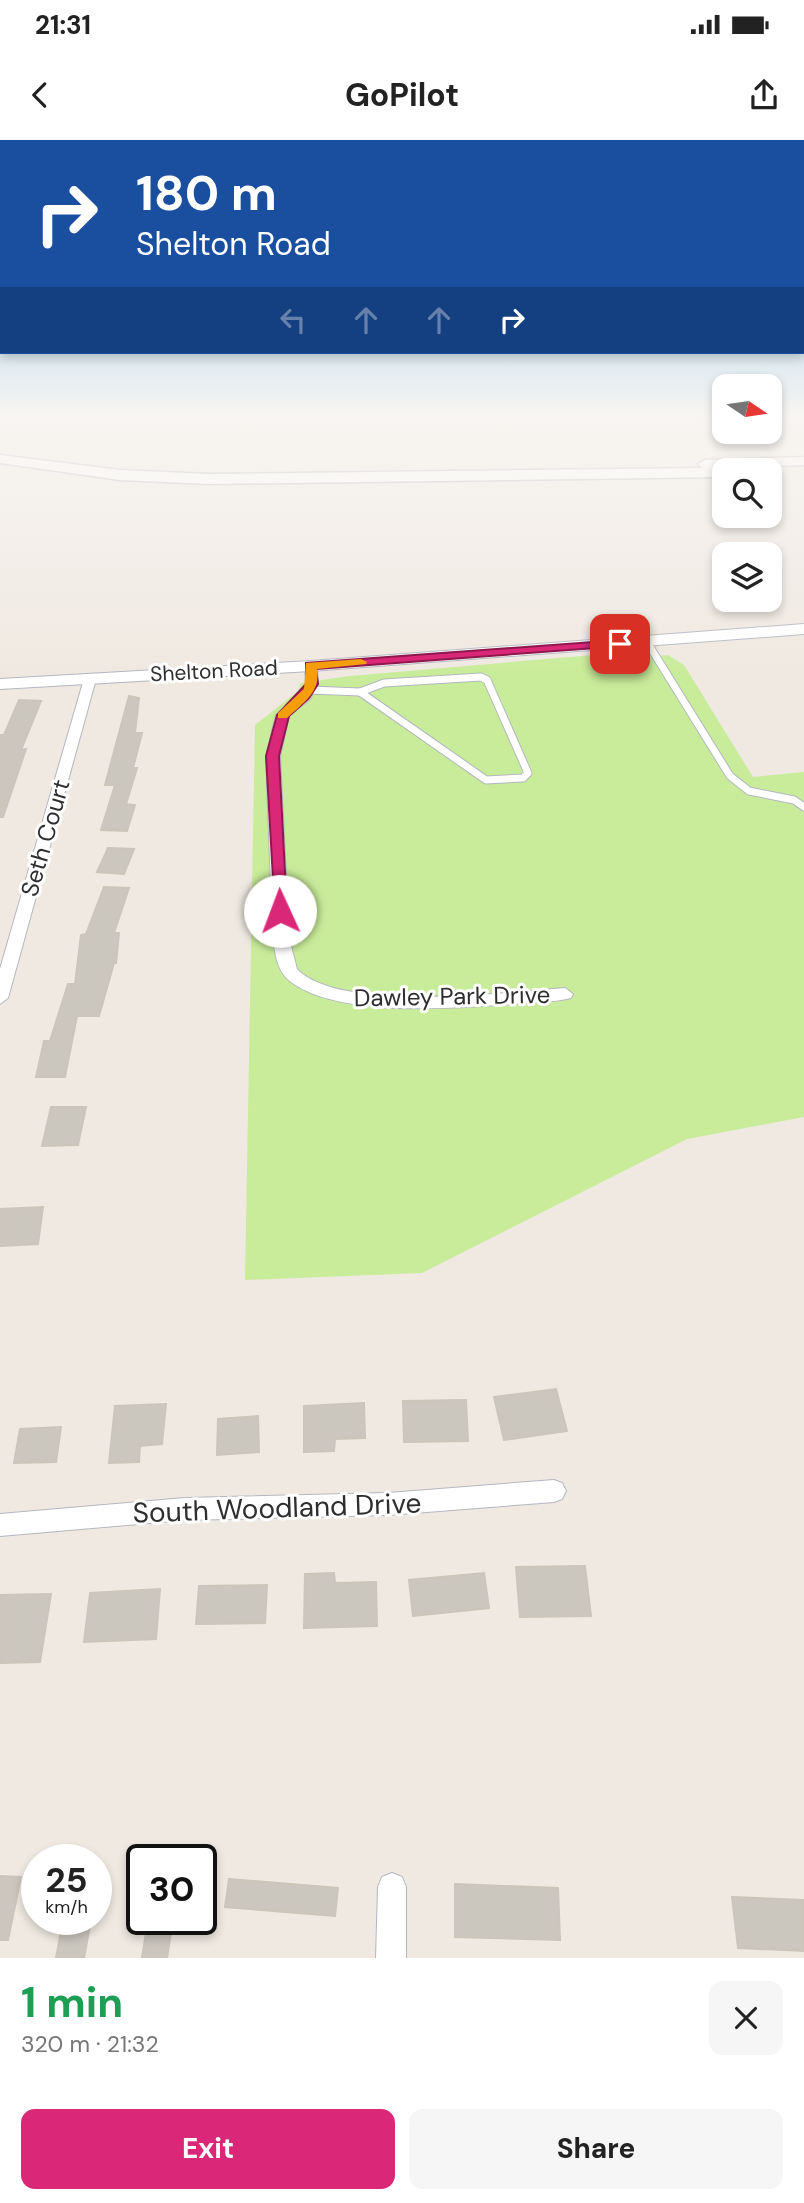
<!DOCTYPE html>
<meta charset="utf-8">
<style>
:root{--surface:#fff;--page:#f6f6f6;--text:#222;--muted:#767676;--accent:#db2777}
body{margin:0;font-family:"DM Sans",sans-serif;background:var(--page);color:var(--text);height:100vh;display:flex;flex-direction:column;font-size:26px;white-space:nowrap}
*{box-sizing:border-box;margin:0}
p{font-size:23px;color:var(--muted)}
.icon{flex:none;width:38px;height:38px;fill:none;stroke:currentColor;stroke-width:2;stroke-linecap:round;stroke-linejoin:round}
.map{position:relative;height:1818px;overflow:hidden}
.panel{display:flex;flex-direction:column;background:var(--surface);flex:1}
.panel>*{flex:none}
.top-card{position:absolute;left:0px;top:0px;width:805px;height:214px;box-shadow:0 4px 10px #0003;background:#1a4fa0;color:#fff;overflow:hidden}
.needle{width:46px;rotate:103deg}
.fabs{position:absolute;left:712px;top:234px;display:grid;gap:14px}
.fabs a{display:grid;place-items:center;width:70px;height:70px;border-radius:14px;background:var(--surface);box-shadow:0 4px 10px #0003;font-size:35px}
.speed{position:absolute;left:21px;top:1704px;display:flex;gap:14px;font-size:35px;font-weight:700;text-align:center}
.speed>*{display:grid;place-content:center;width:91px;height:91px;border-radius:50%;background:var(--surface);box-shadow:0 4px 10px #0003;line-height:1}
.speed small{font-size:18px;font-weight:400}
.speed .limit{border:4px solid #111;border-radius:10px;background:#fff;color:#111}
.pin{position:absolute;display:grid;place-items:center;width:60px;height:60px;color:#fff;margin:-30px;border-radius:14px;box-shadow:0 4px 10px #0006}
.me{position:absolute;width:77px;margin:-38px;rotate:358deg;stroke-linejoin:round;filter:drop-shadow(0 0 5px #0008)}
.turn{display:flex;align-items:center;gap:24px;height:147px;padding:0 21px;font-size:32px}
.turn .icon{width:91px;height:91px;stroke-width:2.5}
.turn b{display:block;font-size:49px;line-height:60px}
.lanes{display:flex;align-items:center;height:66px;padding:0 21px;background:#0003;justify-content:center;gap:35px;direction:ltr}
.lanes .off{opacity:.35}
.round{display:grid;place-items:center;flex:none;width:74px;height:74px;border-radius:14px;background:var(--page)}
.overview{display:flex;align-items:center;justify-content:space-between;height:119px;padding:0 21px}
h1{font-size:42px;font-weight:700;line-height:52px;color:#1e9e55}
.button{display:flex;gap:14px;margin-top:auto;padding:14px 21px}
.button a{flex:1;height:80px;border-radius:14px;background:var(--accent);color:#fff;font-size:28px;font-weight:700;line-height:80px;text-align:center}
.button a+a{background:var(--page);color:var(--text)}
.status{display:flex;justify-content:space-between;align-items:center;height:49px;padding:0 35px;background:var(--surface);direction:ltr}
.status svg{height:19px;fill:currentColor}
header{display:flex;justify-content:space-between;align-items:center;height:91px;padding:0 21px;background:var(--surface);font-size:32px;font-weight:700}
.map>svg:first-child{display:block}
</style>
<div class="status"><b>21:31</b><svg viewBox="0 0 49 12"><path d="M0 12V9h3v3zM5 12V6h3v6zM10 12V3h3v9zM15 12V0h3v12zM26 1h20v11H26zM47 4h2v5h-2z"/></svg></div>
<header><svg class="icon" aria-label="back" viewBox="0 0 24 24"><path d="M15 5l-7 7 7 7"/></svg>GoPilot<svg class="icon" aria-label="share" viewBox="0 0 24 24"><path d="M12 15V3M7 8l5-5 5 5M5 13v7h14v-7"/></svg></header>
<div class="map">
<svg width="804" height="1818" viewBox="0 0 804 1818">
<rect width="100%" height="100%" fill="#efe9e1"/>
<!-- pitch -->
<polygon fill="#c9ec9a" points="628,512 648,517 668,515 684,525 753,637 804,632 804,977 687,999 422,1133 245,1140 255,585 298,551 301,543 350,536"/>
<!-- building -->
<g fill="#cbc7bf" stroke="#cbc5ba" stroke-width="2">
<polygon points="129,556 139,558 135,593 142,593 133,628 137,628 126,664 135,665 127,691 101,690 115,645 105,645"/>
<polygon points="19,560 41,561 21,610 26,609 3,677 0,677 0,595 4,595"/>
<polygon points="108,708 134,709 124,734 97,732"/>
<polygon points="104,747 129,748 114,793 119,793 116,823 114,823 99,876 77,876 65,937 36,937 44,901 50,901 68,844 75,844 81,795 86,794"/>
<polygon points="51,967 86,967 78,1005 42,1006"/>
<polygon points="43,1067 38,1104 0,1106 0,1069"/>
<polygon points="556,1249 567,1291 504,1300 494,1257"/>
<polygon points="466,1260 468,1301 404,1302 403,1261"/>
<polygon points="364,1263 365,1298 335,1299 334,1311 304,1312 304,1266"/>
<polygon points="166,1264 162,1304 140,1306 139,1322 109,1323 115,1266"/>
<polygon points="258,1276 259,1312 217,1315 218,1279"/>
<polygon points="61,1287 56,1322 14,1323 20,1289"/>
<polygon points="585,1426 591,1476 520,1477 516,1427"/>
<polygon points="334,1433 335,1443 376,1442 377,1486 304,1488 305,1434"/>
<polygon points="484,1433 489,1468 413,1476 409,1440"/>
<polygon points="267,1445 265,1483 196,1484 199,1446"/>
<polygon points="160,1449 156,1499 84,1502 90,1453"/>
<polygon points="51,1454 40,1522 0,1523 0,1455"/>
<polygon points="0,1736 21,1737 8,1800 0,1800"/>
<polygon points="229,1739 338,1748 335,1776 225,1767"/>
<polygon points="455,1744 558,1748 560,1800 455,1797"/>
<polygon points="732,1757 804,1760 804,1811 738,1808"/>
<polygon points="63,1780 91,1780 84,1818 56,1818"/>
<polygon points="148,1780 173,1780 167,1818 142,1818"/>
</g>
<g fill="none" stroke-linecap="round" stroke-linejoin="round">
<defs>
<g id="service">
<polyline points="647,502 730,636 749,651 794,660 804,667"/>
<polygon points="481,537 487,540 528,633 523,638 486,640 360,552 384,543"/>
<polyline points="309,550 360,552"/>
</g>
<g id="minor">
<path d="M311 522 317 526 318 544 310 559 289 576 280 616 289 798 297 829C339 873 506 853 565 848L573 854 571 858C552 863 531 862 512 864 452 868 340 878 291 842 277 832 275 813 273 798L266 616 276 575 300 554 306 544 305 526Z"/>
<polygon points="90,535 96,539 8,858 0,864 0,829 84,539"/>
<polygon points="554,1340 562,1343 566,1351 562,1359 554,1362 388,1375 185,1380 0,1396 0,1374 185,1358 388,1353"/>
<polygon points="392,1733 402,1737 406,1747 406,1818 376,1818 378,1747 382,1737"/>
</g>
<polygon id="tertiary" points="804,484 804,494 311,531 0,549 0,539 311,521"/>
<polygon id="secondary" points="0,315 120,330 210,334 702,328 698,324 705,320 804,317 804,325 726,328 731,331 724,331 724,337 210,344 120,340 0,323"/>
</defs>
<!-- service casing -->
<use href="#service" stroke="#b4b7c1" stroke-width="9"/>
<!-- minor casing -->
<use href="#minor" stroke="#b4b7c1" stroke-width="2"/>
<!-- tertiary casing -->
<use href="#tertiary" stroke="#b4b7c1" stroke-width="2"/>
<!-- secondary casing -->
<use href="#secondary" stroke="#b4b7c1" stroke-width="3"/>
<!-- service -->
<use href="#service" stroke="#fff" stroke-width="7"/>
<!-- minor -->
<use href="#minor" fill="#fff" fill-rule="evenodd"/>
<!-- tertiary -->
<use href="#tertiary" fill="#fff" fill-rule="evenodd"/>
<!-- secondary -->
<use href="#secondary" fill="#fff" fill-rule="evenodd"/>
</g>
<!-- sky -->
<linearGradient id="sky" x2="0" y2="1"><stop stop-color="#7abfeb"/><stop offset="0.52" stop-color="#f8f5f2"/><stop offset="1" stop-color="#f8f5f2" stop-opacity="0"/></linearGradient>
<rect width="804" height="531" fill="url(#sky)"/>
<!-- route -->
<polygon fill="#db2777" stroke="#8e194d" stroke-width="2" points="620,500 625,504 623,506 316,529 318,544 309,558 289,576 279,616 287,771 280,775 275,774 266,616 277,575 306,544 306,523"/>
<!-- slow -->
<path fill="#f59e0b" d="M361 519 367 522 366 524 317 529C321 552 303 563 287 578H278V573L304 549 306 523Z"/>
<g text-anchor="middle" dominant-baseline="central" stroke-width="6" stroke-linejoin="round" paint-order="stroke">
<!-- far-street labels -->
<g font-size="21" fill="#2e2e2e" stroke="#fff">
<text transform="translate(214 531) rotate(-3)">Shelton Road</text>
</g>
<!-- street labels -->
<g font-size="24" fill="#2e2e2e" stroke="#fff">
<text transform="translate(45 698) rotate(-74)">Seth Court</text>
<text transform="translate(452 856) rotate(-1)">Dawley Park Drive</text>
</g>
<!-- near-street labels -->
<g font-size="28" fill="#2e2e2e" stroke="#fff">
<text transform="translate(277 1368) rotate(-2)">South Woodland Drive</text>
</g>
</g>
</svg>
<div class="fabs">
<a><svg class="needle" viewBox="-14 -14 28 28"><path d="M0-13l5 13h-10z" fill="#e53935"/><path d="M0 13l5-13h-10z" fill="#767676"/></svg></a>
<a><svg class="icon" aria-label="search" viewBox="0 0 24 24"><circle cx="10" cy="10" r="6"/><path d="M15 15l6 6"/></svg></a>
<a><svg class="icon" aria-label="layers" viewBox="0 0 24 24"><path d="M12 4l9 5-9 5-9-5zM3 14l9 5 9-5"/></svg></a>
</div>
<div class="speed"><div>25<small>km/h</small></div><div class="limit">30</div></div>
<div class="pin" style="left:620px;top:504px;background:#d93025"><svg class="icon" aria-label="arrive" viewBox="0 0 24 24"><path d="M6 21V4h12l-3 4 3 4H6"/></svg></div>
<svg class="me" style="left:280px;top:771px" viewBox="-20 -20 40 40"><circle r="19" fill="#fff"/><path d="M0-13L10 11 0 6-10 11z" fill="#db2777"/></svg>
<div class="top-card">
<div class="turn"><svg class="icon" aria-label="right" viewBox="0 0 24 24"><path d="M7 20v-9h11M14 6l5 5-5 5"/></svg><div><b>180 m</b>Shelton Road</div></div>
<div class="lanes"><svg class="icon off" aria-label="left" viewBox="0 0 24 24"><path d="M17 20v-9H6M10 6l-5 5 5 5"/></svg><svg class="icon off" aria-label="ahead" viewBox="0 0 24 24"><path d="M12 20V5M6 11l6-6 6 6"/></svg><svg class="icon off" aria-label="ahead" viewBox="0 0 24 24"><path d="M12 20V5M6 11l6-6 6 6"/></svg><svg class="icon" aria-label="right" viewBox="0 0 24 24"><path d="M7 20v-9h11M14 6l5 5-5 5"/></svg></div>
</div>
</div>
<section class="panel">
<div class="overview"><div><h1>1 min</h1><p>320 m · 21:32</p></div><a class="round"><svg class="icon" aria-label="close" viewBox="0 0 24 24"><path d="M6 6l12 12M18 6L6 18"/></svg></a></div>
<div class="button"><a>Exit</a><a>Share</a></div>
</section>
